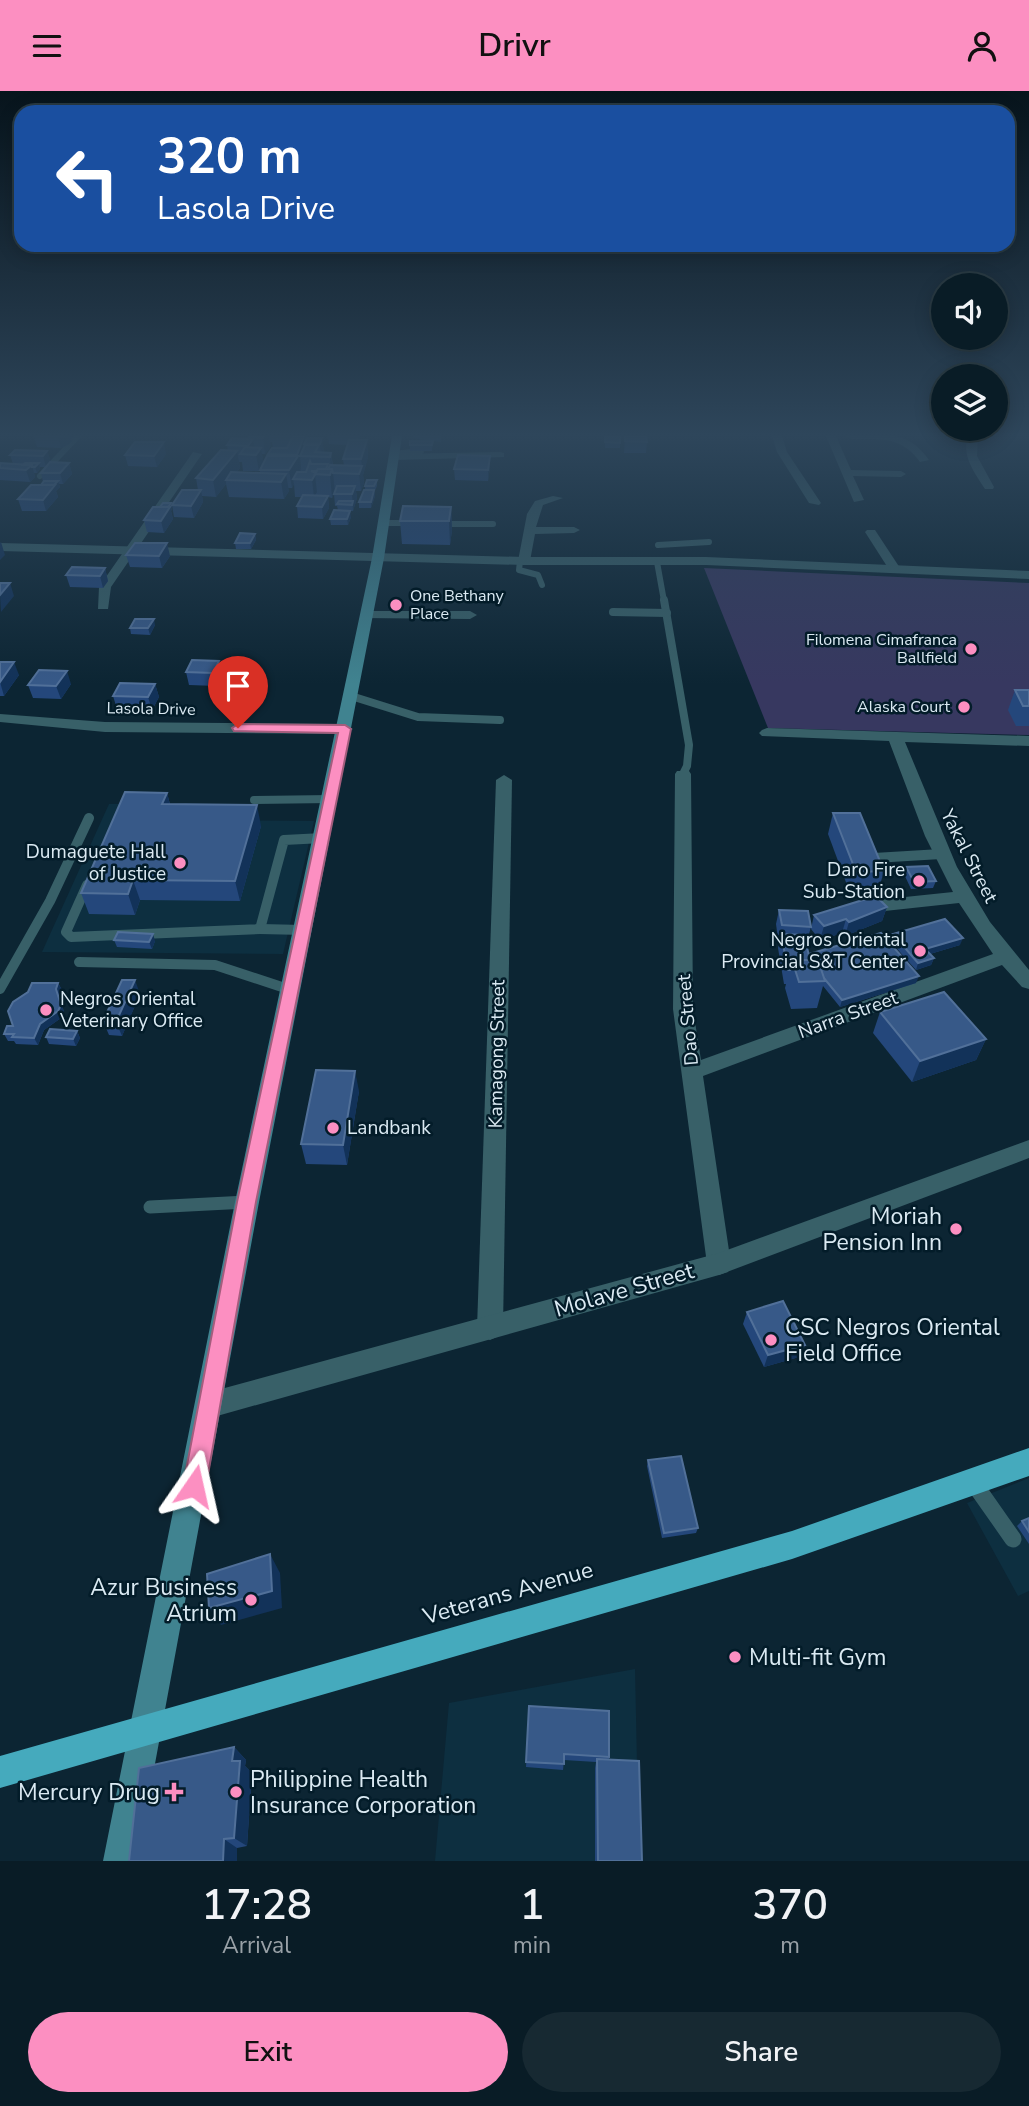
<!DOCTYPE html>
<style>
:root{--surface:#091c26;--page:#172932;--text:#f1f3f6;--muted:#99a1a7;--line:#293a43;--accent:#fc8fc1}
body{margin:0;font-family:"Nunito Sans",sans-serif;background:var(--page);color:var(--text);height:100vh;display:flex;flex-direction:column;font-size:26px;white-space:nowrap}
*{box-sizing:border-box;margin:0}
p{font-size:23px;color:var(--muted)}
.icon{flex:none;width:38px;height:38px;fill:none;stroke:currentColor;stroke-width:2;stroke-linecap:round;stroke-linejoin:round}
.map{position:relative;height:1770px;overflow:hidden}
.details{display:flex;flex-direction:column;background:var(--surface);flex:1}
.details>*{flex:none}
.banner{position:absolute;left:14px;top:14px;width:1001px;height:147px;border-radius:21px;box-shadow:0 4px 18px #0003,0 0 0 2px var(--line);background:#1a4fa0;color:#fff;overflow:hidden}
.buttons{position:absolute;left:931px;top:182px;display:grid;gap:14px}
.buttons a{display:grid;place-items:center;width:77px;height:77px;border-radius:50%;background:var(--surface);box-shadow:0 4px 18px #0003,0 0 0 2px var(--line);font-size:35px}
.pin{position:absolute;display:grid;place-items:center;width:60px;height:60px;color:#fff;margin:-72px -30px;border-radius:50% 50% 50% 0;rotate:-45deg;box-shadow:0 0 7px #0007}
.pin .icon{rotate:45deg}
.me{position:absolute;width:77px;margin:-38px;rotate:11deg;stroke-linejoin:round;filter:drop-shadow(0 0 5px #0008)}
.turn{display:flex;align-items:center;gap:24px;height:147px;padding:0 28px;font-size:32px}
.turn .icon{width:91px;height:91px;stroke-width:2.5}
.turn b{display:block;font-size:49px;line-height:60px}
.eta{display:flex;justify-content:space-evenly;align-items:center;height:119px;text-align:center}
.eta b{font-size:42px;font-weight:600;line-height:49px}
.cta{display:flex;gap:14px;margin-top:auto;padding:14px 28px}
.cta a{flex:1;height:80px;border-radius:42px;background:var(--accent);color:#111;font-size:28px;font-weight:600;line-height:80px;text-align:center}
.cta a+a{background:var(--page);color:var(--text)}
header{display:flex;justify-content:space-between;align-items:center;height:91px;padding:0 28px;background:var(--accent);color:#111;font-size:32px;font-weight:600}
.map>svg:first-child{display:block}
</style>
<header><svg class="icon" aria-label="menu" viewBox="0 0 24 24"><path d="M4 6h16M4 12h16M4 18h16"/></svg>Drivr<svg class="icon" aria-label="person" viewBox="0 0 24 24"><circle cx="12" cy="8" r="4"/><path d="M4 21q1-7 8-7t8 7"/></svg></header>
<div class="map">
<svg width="1029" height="1770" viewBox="0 0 1029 1770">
<rect width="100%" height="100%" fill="#0c2533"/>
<!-- built -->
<g fill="#0d2f40">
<polygon points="109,713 182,713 177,729 314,730 283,863 42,861"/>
<polygon points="1029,1387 1029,1500 1018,1505 967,1412"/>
<polygon points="635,1578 639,1770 435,1770 449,1612"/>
</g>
<!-- green -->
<polygon fill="#373860" points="704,477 1029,492 1029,644 768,637"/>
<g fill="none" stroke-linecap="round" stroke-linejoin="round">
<!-- service-far4 -->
<g stroke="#386068" stroke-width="6">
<polyline points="394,363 421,360"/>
<polyline points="40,385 78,345"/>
<polyline points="383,432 412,432"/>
<polyline points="439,433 493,433"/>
<polyline points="658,454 709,451"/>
<polyline points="520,470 519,479 538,484 542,494"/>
<polyline points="657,471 664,510"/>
</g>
<!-- service-far3 -->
<g stroke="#386068" stroke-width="8">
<polyline points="664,509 689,654 687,675 683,683"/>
<polyline points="613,521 667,522"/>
<polyline points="351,605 418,626 500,629"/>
<polyline points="254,709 331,708"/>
</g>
<!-- service-far2 -->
<g stroke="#386068" stroke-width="10">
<polyline points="874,767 941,763"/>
<polyline points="87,794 66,841 71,846 260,838 284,749 323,747"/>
<polyline points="260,838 304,839"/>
<polyline points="79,871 215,874 291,899"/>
<polyline points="0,898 50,810 89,727"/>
</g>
<!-- service-far1 -->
<polyline stroke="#386068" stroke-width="13" points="150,1116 247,1111"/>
<!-- service -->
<polyline stroke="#386068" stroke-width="17" points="973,1391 1013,1448"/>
<!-- minor -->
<g fill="#386068" fill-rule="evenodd">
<polygon points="772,345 782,345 787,361 821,412 819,414 809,412 777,361"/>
<polygon points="826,345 836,345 851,379 901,380 906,383 901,386 853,385 864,409 854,411"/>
<path d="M846 345C882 345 906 336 929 369L920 371C902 345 880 348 851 348Z"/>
<path d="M968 345H978L977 365 994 396 993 398H985C975 382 961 365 968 345Z"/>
<polygon points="193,361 202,363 111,496 108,518 98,518 99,496"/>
<polygon points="500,361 504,362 504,366 394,369 389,366 394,363"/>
<polygon points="553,405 563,407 543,414 536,436 574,436 580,439 574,442 535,443 530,470 520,473 518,470 527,423 535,410"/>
<polygon points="867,439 875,439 900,477 898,480 890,480 865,441"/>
<polygon points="367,520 470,520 477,524 470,528 362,527 362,521"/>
<polygon points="0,623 105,631 345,633 353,638 345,643 105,641 0,631"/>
<polygon points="767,637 1029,645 1029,655 905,651 957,776 990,831 1029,879 1029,898 1022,896 1002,874 703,985 731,1173 728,1181 719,1184 710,1181 707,1173 673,918 675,683 677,680 689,680 691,683 693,918 701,969 993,863 959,812 857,823 848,817 857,811 953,801 925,745 889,650 762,645 759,642 762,639"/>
<polygon points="504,684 512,689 503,1237 499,1245 490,1249 481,1245 477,1237 496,689"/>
</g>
<!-- tertiary -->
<g fill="#386068" fill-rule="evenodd">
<polygon points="0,452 524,466 706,466 1029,480 1029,488 706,474 524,474 0,460"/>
<polygon points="1029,1049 1029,1067 719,1184 210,1327 201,1323 197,1314 201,1305 210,1301 719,1162"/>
</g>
<!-- secondary -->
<polygon fill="#408390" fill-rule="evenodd" points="392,345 402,345 384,467 259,1111 137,1770 103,1770 235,1111 372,467"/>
<!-- trunk -->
<polygon fill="#45aabd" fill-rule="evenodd" points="1029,1357 1029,1385 792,1468 0,1697 0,1665 792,1440"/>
</g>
<!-- wall -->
<g fill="#24477b" fill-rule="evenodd">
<polygon points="34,345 71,345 72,350 69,353 61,357 37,356"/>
<path d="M250 345H308L307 347H322L324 362H331L333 374 344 375 343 368 347 354 329 353 328 345H360L359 349H367L368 366 363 384 364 392 361 400H356L357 407 353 420 338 419 337 415H335L334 403 332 407 328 406 329 417 323 428 298 427 297 415 302 406H295L294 393 292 397H288L289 400 284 408 229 406 226 393 216 406 202 405 203 411 194 427 174 426 172 414 198 399 196 387 228 360 227 354 249 348ZM270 351H272L273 357 263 372 262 363H265L271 355ZM239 371H242L243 380H259L260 379V382L237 381 240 377Z"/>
<polygon points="413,345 441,345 441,351 433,350 432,360 410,360 410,354 432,350 413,347"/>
<polygon points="625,345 647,351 646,362 624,362"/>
<rect x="605" y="346" width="15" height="11"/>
<polygon points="47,360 51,371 69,372 72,383 63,393 59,393 60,396 56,400 58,406 46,420 22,420 18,408 41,394 43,391 41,382 45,376 40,376 40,378 37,382 34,382 35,386 30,391 0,389 0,372 13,373 10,364"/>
<polygon points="166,363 157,376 128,375 125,364"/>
<polygon points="490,376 488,390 455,389 454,378"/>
<polygon points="377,389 377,395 374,401 375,405 371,417 359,417 359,411 365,399 365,395"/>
<polygon points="171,412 172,418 171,420 173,428 164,442 147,441 144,429 160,416"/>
<polygon points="451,416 452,439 450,454 402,453 400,430"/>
<polygon points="351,426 348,434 331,434 330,428"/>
<polygon points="255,443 256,449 251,458 236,458 235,452"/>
<polygon points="126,464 170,465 162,477 130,476"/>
<polygon points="105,477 108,490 103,497 70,496 66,484"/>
<polygon points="155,534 150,544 131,543 130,537"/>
<polygon points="219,570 222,583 216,595 189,594 186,581"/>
<polygon points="0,571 19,584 4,605 0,605"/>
<polygon points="71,593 61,608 33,607 28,594"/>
<polygon points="155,593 159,606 152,619 117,618 113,605"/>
<polygon points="1015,599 1029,599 1029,635 1016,635 1008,619"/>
<polygon points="167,702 170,713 261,735 240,810 140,809 135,824 89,823 81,802"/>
<polygon points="833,722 884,780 878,801 850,802 828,743"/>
<polygon points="906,776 936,790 933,797 911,798 904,783"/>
<polygon points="887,816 882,830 845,845 842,842 820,849 811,838 814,824"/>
<polygon points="779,819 811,836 807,850 806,850 809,863 916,892 840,916 823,895 817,917 791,918 785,897 786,893 784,893 778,857 780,848 778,848 776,833"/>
<polygon points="893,843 960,854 930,863 934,867 931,874 916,879 890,850"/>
<polygon points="114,849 155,850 152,858 117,856"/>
<polygon points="58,892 62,899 59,905 64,921 61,927 44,939 38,954 16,953 14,950 8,950 4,943"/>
<polygon points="140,903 122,945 109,944 103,930"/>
<polygon points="880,921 986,948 976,969 912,991 873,942"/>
<polygon points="77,940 80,947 76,955 49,953 46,946"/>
<polygon points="359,1000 347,1074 306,1073 301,1053"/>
<polygon points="747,1221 799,1266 764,1276 743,1233"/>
<polygon points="648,1369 698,1437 696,1442 662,1447 647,1375"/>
<polygon points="1029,1427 1029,1453 1017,1435 1022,1430"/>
<polygon points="529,1615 609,1666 609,1669 642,1770 595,1770 595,1677 596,1671 564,1669 563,1679 526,1676"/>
<polygon points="234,1656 246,1669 245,1675 252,1682 247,1755 237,1757 237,1770 129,1770"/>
</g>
<!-- shaded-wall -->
<g fill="#123259">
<polygon points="71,345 72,350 69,353 61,357 58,346"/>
<polygon points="264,345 269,345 271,355 265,363 263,347"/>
<polygon points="304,345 308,345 304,353 306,364 300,365 301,376 300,382 293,388 294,393 292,397 289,379 298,366 297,364"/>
<polygon points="322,347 324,363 321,366 320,353"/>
<polygon points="253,348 256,364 249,363 248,355"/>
<polygon points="367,349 368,366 363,384 364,392 361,400 359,383 362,375 361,368"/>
<polygon points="164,351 166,363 157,376 154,365"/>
<polygon points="261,357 264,374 259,380 256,364"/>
<polygon points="47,360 51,371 46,376 43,365"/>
<polygon points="237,360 240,377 230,389 226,389 226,393 216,406 213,389"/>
<polygon points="331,362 335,401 332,407 330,384 331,380 330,366"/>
<polygon points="490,365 490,376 488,390 488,379"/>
<polygon points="39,372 40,378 37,382 35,376"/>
<polygon points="69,372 72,383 63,393 60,382"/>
<polygon points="32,374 35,386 30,391 26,379"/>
<polygon points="286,383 289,400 284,408 281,391"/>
<polygon points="315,384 317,401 314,406 312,389"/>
<polygon points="58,390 60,396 56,400 58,406 46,420 43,409"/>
<polygon points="355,395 357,407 353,420 352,403"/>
<polygon points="201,399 203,411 194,427 191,415"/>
<polygon points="374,399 375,405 371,417 371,411"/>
<polygon points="328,405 329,417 323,428 322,416"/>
<polygon points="171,412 172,418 171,420 173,428 164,442 161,430 165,420"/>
<polygon points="451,416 452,439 450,454 449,430"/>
<polygon points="350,420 351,426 348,434 347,428"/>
<polygon points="255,443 256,449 251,458 250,452"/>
<polygon points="1,451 5,464 0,469 0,452"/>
<polygon points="167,452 170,465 162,477 159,465"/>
<polygon points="105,477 108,490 103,497 100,485"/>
<polygon points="10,492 14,505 1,521 0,504"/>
<polygon points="154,528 155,534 150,544 148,537"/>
<polygon points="219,570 222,583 216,595 213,582"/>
<polygon points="14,571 19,584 4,605 0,591"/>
<polygon points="67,580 71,593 61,608 56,595"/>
<polygon points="155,593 159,606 152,619 148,606"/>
<polygon points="167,702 172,722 162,713"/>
<polygon points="257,714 261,735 240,810 235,790"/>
<polygon points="133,789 140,809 135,824 128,803"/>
<polygon points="887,816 882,830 845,845 849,831"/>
<polygon points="846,828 842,842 820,849 824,835"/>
<polygon points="153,843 155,850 152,858 149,851"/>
<polygon points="963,847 960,854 923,865 925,858"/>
<polygon points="934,867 931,874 916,879 918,872"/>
<polygon points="919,885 916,892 840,916 842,909"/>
<polygon points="135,889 140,903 122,945 116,931"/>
<polygon points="58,892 62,899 59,905 64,921 61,927 44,939 38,954 34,947"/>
<polygon points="77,940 80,947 76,955 73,948"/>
<polygon points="986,948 976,969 912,991 920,970"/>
<polygon points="355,980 359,1000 347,1074 343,1054"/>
<polygon points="805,1254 799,1266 764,1276 768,1264"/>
<polygon points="270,1463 280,1482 282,1517 221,1534 209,1517"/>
<polygon points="234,1656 246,1669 245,1675 252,1682 247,1755 234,1747 232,1670"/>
<polygon points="224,1748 237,1757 237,1770 223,1770"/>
</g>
<!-- building -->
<g fill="#375988" stroke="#517099" stroke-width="2">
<polygon points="250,345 264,345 263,347 249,346"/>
<polygon points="293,345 304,345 297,364 268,363 272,357 287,357"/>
<polygon points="625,345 646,345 647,351 625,350"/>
<polygon points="605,346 620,346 620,352 605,351"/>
<polygon points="232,347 253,348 248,355 227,354"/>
<polygon points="307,347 322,347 320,353 304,353"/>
<polygon points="349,349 367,349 361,368 343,368"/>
<polygon points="410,350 433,350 432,354 410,354"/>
<polygon points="135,351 164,351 154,365 125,364"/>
<polygon points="305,354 319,354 315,361 331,362 330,366 300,365"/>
<polygon points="245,356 261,357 256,364 240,363"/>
<polygon points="15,359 47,360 43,365 10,364"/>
<polygon points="221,359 237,360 213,389 196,387"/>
<polygon points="458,364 490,365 488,379 454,378"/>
<polygon points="267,365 298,365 289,379 260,379"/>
<polygon points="310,370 311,373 328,373 326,378 318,378 317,380 311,380 316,382 312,389 293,388 297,381 306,381"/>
<polygon points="50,371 69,372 60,382 41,382"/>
<polygon points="0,372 32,374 26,379 0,377"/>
<polygon points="25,372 39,372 35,376 32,376 32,374 23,374"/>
<polygon points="330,374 362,375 359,383 333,382 332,378 328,378"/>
<polygon points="318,378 332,378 330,384 315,383"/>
<polygon points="231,381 286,383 281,391 226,389"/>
<polygon points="367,389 377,389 374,395 365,395"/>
<polygon points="44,390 58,390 54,394 41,394"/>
<polygon points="31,394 55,394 43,409 18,408"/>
<polygon points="337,395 355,395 352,403 334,403"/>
<polygon points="182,399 201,399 191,415 172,414"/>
<polygon points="364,399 374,399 371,411 359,411"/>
<polygon points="303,404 328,405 322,416 297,415"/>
<polygon points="339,410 353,410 352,414 337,413"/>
<polygon points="163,412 171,412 168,416 160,416"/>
<polygon points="403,415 451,416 449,430 400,430"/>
<polygon points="153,416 170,416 161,430 144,429"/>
<polygon points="334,419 350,420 347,428 330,428"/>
<polygon points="240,442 255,443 250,452 235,452"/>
<polygon points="135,452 167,452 159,465 126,464"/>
<polygon points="72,476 105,477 100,485 66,484"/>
<polygon points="0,492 10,492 0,504"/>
<polygon points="135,528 154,528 148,537 130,537"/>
<polygon points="192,569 219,570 213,582 186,581"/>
<polygon points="0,571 14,571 0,591"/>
<polygon points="39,579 67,580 56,595 28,594"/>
<polygon points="120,592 155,593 148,606 113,605"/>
<polygon points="1015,599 1029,599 1029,615 1023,615"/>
<polygon points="125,701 167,702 162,713 257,714 235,790 133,789 128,803 81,802"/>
<polygon points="833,722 860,722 884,780 856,781"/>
<polygon points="928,775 936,790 914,791 906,776"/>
<polygon points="876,805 887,816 849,831 846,828 824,835 814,824"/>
<polygon points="779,819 808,820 811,836 782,834"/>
<polygon points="945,828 963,847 925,858 934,867 918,872 893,843"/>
<polygon points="118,841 153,843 149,851 114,849"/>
<polygon points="881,842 919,885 842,909 823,886 818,869 810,869 809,863"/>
<polygon points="781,843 804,844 810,869 792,869 790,879 788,879"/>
<polygon points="792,869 818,869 825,890 799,891"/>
<polygon points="122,889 135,889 116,931 103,930"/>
<polygon points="32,892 58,892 56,898 61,914 58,920 40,933 34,947 12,946 14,943 4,943 7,935 13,935 8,920 13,911 28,901"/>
<polygon points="944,901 986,948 920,970 880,921"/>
<polygon points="50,938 77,940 73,948 46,946"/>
<polygon points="316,979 355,980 343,1054 301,1053"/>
<polygon points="783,1210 805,1254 768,1264 747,1221"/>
<polygon points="681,1365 698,1437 664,1442 648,1369"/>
<polygon points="1029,1427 1029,1441 1022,1430"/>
<polygon points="270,1463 272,1500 209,1517 207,1483"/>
<polygon points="529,1615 609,1620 609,1666 564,1663 564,1673 526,1671"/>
<polygon points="234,1656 232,1670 240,1670 234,1747 224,1748 223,1770 129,1770 139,1677"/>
<polygon points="597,1668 639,1670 642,1770 598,1770"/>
</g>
<!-- sky -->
<linearGradient id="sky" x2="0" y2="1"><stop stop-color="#07141c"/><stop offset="0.58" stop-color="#2e465b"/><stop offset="1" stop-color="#2e465b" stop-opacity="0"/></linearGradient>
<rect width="1029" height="593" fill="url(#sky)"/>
<!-- route -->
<polygon fill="#fc8fc1" stroke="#a45d7d" stroke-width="2" points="238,633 345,634 351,638 256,1111 206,1395 202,1403 194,1407 186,1403 183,1395 237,1111 338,642 234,640 232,637"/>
<!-- markers -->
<g fill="#fc8fc1" stroke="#031c29" stroke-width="2.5">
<circle cx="396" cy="514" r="7"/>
<circle cx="971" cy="558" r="7"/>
<circle cx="964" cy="616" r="7"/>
<circle cx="180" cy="772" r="7"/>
<circle cx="919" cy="790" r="7"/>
<circle cx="920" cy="860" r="7"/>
<circle cx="46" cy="919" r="7"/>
<circle cx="333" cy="1037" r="7"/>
<circle cx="956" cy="1138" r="7"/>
<circle cx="771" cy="1249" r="7"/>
<circle cx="251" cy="1509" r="7"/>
<circle cx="735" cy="1566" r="7"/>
<path d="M170.5 1690.5h7v7h7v7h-7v7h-7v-7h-7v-7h7z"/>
<circle cx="236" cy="1701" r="7"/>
</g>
<g text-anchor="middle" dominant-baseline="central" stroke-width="5" stroke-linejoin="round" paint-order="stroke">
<!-- far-poi labels -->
<g font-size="16" fill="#dbeaf3" stroke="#031c29" text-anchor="end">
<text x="410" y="505" text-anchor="start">One Bethany<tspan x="410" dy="18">Place</tspan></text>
<text x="957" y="549">Filomena Cimafranca<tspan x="957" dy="18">Ballfield</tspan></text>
<text x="950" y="616">Alaska Court</text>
</g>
<!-- far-street labels -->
<g font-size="16" fill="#dbeaf3" stroke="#031c29">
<text transform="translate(151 618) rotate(1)">Lasola Drive</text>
</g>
<!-- poi labels -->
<g font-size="19" fill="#dbeaf3" stroke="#031c29" text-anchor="end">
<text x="166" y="761">Dumaguete Hall<tspan x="166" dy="22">of Justice</tspan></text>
<text x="905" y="779">Daro Fire<tspan x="905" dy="22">Sub-Station</tspan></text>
<text x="906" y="849">Negros Oriental<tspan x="906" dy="22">Provincial S&amp;T Center</tspan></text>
<text x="60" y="908" text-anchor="start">Negros Oriental<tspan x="60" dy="22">Veterinary Office</tspan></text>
<text x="347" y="1037" text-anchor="start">Landbank</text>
</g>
<!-- street labels -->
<g font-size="19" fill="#dbeaf3" stroke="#031c29">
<text transform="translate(969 765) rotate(63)">Yakal Street</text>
<text transform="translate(848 924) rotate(-20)">Narra Street</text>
<text transform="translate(688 929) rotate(-95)">Dao Street</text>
<text transform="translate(497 963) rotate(-89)">Kamagong Street</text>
</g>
<!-- near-poi labels -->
<g font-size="23" fill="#dbeaf3" stroke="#031c29" text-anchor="end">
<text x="942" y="1125">Moriah<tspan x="942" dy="26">Pension Inn</tspan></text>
<text x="785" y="1236" text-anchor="start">CSC Negros Oriental<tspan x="785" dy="26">Field Office</tspan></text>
<text x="237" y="1496">Azur Business<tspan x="237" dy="26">Atrium</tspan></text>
<text x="749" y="1566" text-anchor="start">Multi-fit Gym</text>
<text x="250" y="1688" text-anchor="start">Philippine Health<tspan x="250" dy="26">Insurance Corporation</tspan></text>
<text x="160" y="1701">Mercury Drug</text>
</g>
<!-- near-street labels -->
<g font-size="23" fill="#dbeaf3" stroke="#031c29">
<text transform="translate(624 1199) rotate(-16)">Molave Street</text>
<text transform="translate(508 1502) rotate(-16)">Veterans Avenue</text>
</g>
</g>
</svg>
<div class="buttons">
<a><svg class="icon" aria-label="sound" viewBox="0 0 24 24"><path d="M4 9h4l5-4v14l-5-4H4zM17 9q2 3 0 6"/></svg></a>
<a><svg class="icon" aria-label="layers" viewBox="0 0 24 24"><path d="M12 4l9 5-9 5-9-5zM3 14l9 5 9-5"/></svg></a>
</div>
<div class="pin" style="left:238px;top:637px;background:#d93025"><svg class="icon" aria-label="arrive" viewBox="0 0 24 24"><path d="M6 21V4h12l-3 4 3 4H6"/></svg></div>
<svg class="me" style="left:194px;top:1395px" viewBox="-20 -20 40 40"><path d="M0-17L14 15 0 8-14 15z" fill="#fc8fc1" stroke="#fff" stroke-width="4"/></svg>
<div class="banner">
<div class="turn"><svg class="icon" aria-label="left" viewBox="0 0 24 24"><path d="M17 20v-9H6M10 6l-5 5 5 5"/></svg><div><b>320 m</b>Lasola Drive</div></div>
</div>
</div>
<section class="details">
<div class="eta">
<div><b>17:28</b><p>Arrival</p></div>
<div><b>1</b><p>min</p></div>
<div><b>370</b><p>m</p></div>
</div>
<div class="cta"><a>Exit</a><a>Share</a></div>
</section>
